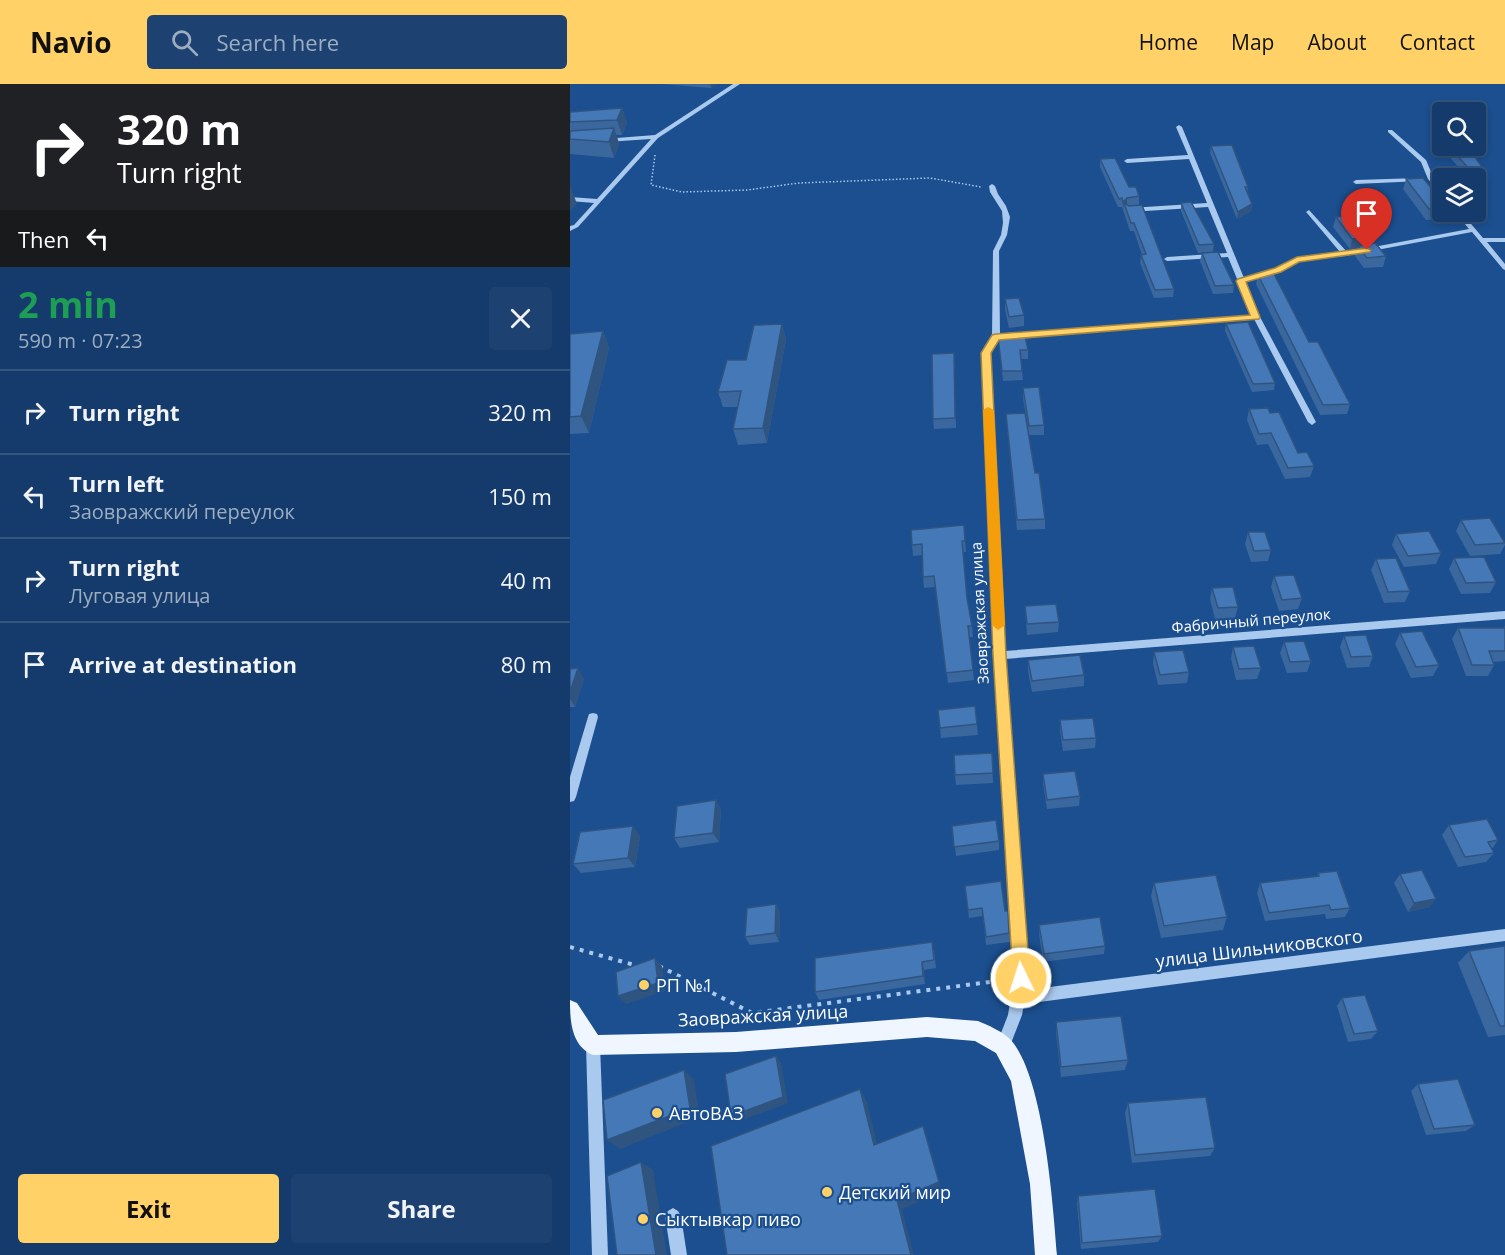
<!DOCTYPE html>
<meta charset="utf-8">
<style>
:root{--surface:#143b6b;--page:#1d4271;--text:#f1f3f6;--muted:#9dadc1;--line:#33557e;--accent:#ffd166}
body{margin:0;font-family:"Open Sans",sans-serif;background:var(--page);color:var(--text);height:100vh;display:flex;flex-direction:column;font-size:22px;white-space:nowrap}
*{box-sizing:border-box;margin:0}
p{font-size:20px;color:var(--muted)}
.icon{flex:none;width:33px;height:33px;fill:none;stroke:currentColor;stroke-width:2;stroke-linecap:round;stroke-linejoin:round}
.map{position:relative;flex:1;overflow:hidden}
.details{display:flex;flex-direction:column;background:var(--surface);width:570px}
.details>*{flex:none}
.hud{background:#202124;color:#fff;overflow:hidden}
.tools{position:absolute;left:862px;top:18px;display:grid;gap:12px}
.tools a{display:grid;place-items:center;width:54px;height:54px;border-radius:6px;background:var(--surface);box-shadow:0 3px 9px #0003,0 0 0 2px var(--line);font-size:30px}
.pin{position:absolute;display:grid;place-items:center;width:51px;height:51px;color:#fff;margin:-62px -26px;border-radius:50% 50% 50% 0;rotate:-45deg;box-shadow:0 0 6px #0007}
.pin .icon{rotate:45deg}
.me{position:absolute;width:66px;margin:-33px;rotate:356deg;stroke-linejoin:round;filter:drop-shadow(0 0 4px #0008)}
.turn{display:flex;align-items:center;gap:21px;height:126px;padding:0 18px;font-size:27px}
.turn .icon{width:78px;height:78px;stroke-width:2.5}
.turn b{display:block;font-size:42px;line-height:51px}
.then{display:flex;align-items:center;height:57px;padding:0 18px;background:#0003;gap:12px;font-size:22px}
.round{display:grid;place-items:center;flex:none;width:63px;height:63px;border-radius:6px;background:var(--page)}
.head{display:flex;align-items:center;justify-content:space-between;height:102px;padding:0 18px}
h1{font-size:36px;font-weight:700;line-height:45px;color:#1e9e55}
.action{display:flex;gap:12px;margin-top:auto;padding:12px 18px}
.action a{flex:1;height:69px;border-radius:6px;background:var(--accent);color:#111;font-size:24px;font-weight:700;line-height:69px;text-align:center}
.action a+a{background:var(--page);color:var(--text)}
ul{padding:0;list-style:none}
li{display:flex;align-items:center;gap:18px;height:84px;padding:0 18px;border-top:2px solid var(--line)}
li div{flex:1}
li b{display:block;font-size:22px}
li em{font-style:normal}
header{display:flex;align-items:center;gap:36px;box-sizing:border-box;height:84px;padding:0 30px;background:var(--accent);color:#111}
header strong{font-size:28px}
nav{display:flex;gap:33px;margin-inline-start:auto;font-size:21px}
.search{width:420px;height:54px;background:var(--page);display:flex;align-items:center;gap:15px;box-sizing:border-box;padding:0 21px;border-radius:6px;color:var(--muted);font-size:22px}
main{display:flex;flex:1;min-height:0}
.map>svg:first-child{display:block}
</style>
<header>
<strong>Navio</strong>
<div class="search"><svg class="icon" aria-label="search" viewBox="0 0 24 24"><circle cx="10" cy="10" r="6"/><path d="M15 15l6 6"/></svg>Search here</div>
<nav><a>Home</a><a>Map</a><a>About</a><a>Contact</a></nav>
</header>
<main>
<section class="details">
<div class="hud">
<div class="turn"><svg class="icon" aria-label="right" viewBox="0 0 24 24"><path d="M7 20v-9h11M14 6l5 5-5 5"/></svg><div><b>320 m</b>Turn right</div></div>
<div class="then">Then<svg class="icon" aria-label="left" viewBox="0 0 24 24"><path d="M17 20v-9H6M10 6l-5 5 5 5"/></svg></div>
</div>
<div class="head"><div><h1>2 min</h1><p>590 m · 07:23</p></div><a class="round"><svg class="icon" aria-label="close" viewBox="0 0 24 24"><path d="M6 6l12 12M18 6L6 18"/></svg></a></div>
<ul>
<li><svg class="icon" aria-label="right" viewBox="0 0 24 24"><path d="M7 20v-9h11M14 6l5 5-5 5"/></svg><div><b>Turn right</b></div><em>320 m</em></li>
<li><svg class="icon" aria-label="left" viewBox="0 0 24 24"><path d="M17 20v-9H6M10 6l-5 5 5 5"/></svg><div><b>Turn left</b><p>Заовражский переулок</p></div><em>150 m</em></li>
<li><svg class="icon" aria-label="right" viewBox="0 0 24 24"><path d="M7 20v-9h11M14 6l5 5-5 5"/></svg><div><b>Turn right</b><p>Луговая улица</p></div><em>40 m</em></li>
<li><svg class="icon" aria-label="arrive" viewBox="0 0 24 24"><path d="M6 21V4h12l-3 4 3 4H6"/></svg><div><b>Arrive at destination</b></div><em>80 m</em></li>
</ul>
<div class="action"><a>Exit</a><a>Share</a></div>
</section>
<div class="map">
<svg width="935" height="1171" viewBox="0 0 935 1171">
<rect width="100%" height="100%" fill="#1b4f8f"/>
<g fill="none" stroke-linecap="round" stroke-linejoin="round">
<!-- path-far1 -->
<polyline stroke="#a9c9ee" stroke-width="1.5" stroke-dasharray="1.5 2" stroke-linecap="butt" points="85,71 81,101 112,108 177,106 229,99 360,94 411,103"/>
<!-- path -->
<g stroke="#a9c9ee" stroke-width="4" stroke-dasharray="4 6" stroke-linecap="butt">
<polyline points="0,863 68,882"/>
<polyline points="89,882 182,929 435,896"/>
</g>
<!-- minor -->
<g fill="#a9c9ee" fill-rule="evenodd">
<polygon points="163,0 170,0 88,54 8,143 0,147 0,142 4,141 24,119 0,117 0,113 27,115 81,55 36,58 34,57 34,55 85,51"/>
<polygon points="609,41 612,43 674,194 706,185 725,174 770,168 737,129 736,128 739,126 777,168 899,145 885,128 891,128 913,154 935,154 935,158 917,158 935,180 935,186 933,185 902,148 775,172 729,177 710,187 675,198 690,233 746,338 742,341 738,338 684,235 428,255 420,269 435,567 935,527 935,535 435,575 458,894 456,906 935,845 935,857 454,920 452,931 438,967 433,969 428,967 426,962 438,931 444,894 425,571 412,269 422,253 423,167 431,151 433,139 432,127 420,108 419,102 422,100 425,102 428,110 436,122 440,133 437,151 429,167 430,250 682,231 658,173 597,177 594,175 597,173 657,169 638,123 560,128 557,126 560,124 637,119 619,75 557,79 554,77 557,75 618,71 606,43"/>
<polygon points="818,46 822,46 856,76 864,95 873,106 873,112 858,95 851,78 818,48"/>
<polygon points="849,94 851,95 851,97 786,100 783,98 786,96"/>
<polygon points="23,629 27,630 28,633 6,713 4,717 0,718 0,693 18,633 19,630"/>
<polygon points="23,954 28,956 30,961 38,1171 22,1171 16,961 18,956"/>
<polygon points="103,1124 108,1127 111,1132 117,1171 101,1171 95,1132 98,1127"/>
</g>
<!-- major -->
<path fill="#f0f6ff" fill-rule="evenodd" d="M0 916 7 919 28 951 166 948 357 933 408 937C418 941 433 948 440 955 474 992 483 1121 487 1171H465L460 1100 441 997 426 969 405 957 357 953 166 968 23 971C1 962 0 936 0 916Z"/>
</g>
<!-- wall -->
<g fill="#3a679d">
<polygon points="92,0 146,0 141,4"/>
<polygon points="52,24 57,39 52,51 46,51 49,59 44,74 0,70 0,28"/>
<polygon points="871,54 873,54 873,62 897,62 912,95 906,99 906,94 899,94 869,62"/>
<polygon points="641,62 678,103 677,109 682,120 681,127 667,135 640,69"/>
<polygon points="530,75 569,112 569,121 558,122 604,205 603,213 584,214 570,179 571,171 572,171 564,147 560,147 552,123 548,123 530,83"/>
<polygon points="836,95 873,118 873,128 877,128 874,135 856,136 833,105"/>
<polygon points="611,119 644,160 643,168 628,169 611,127"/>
<polygon points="766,133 797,160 816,172 813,183 794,184 785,172 787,164 780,165 763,143"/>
<polygon points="632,169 664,201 663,209 643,210 630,177"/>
<polygon points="688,191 739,258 780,320 777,330 750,331 686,200"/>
<polygon points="435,215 454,231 454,242 439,244 435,226"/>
<polygon points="212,240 216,255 197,359 168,361 163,345 168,323 153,323 148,308 176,276"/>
<polygon points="656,240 705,299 704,306 682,308 655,247"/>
<polygon points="33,247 39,264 19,349 0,350 0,250"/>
<polygon points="428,253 458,266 458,275 451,275 453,296 433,297"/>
<polygon points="384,278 386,344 364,345 363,335"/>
<polygon points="453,304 474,341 474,351 459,351 453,314"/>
<polygon points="679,325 700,329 728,369 744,382 740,393 715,395 698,360 687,361 677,336"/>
<polygon points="436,330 465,389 475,435 475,445 447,446"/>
<polygon points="891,436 935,458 935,461 930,470 900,472 886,447"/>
<polygon points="678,448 701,466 698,477 681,478 675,460"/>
<polygon points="826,450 871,469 866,480 834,483 822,461"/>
<polygon points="395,457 396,468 393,468 397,515 402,542 403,553 399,553 404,596 378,599 365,503 354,504 353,493 352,471 343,472 342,461"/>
<polygon points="884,474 926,498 920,509 891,510 879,485"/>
<polygon points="806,475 840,507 835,518 814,519 801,486"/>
<polygon points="704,492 732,514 728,525 709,527 701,503"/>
<polygon points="642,504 668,523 665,534 645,535 640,515"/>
<polygon points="455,522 489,538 488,548 457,551"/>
<polygon points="935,542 935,577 923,578 924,581 918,592 896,592 882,555 888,544 933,544"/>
<polygon points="830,549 869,581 863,592 841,594 825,560"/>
<polygon points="774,552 803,572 799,583 777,584 770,563"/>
<polygon points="714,558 741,577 737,588 717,589 710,569"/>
<polygon points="663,563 691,584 687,595 666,596 661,574"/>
<polygon points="584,568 619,588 617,599 588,601 583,579"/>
<polygon points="458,576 514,591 514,602 462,608 458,587"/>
<polygon points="0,585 14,595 5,623 0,623"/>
<polygon points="405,622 408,651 371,654 370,644"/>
<polygon points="490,636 526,654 525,664 493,667 490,647"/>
<polygon points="422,669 423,699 386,701 385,691"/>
<polygon points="473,690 510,712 509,722 477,725 473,700"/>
<polygon points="146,716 151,726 149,758 110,764 104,754"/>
<polygon points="879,741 928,756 922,765 924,769 916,778 888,783 872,751"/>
<polygon points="382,742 429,757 429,766 386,772"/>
<polygon points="70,752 65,783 11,789 3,780"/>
<polygon points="748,789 780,824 775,833 756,835 755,830 695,837 687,809 690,799 747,792"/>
<polygon points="830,790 860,823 838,828 824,799"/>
<polygon points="584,799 657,833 653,846 591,854 581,812"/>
<polygon points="395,802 435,827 438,827 440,858 416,861 413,832 399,834"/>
<polygon points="206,820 210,829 209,858 180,861 175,853"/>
<polygon points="469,841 535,862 534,870 473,878 469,849"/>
<polygon points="935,862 935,951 918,953 888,879 899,867"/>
<polygon points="364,866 366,884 354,886 355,900 249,916 245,908"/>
<polygon points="772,914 808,947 801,955 778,958 767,922"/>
<polygon points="486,938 558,976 555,986 491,993 486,949"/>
<polygon points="848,1000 905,1041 896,1047 856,1051 841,1007"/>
<polygon points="558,1019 645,1064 640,1072 562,1079 555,1029"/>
<polygon points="508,1112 592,1152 588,1158 511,1165 507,1119"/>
</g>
<!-- shaded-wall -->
<g fill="#305480">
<polygon points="140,0 146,0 141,4"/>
<polygon points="52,24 57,39 52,51 47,36"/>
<polygon points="44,44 49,59 44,74 39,58"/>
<polygon points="915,87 912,95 906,99 907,93"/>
<polygon points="0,101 7,120 0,127"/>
<polygon points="557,114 557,122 554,119 553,126 553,118"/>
<polygon points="682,120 681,127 667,135 668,128"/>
<polygon points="800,151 797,162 788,162 787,164 780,165 782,155"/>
<polygon points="212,240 216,255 197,359 193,344"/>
<polygon points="33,247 39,264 19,349 11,332"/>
<polygon points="8,584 14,595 5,623 0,615 0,608"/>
<polygon points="146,716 151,726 149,758 143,749"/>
<polygon points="63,742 70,752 65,783 58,774"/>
<polygon points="866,815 860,823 838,828 844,819"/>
<polygon points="206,820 210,829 209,858 205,849"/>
<polygon points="85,874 92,882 95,907 56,920 48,912"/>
<polygon points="352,878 354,886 355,900 353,892"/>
<polygon points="206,972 211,979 218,1019 167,1038 161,1032"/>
<polygon points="114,986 124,996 130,1033 50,1065 37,1056"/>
<polygon points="290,1005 297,1018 310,1072 304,1061"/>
<polygon points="353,1042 357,1053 372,1108 332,1125 344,1171 341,1171 327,1116"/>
<polygon points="71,1078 83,1086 97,1171 86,1171"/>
</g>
<!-- building -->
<g fill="#4478b7" stroke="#305480" stroke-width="1.5">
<polygon points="52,24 47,36 0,38 0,28"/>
<polygon points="44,44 39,58 0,55 0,47"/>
<polygon points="662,61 678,103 675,103 682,120 668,128 641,62"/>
<polygon points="878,62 897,62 915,87 907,93"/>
<polygon points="545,74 559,103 566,103 569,112 557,114 553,118 552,114 549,115 530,75"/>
<polygon points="853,94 873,118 873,125 859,125 836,95"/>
<polygon points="621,118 644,160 629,161 611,119"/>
<polygon points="554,119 559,122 572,121 604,205 585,206 571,171 576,170 564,139 561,139"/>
<polygon points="784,131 800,151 782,155 766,133"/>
<polygon points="805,159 816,172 797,174 788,162"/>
<polygon points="648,168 664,201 645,202 632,169"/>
<polygon points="704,190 739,258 748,258 780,320 753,321 688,191"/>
<polygon points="449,214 454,231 439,233 435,215"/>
<polygon points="678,238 705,299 683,300 656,240"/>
<polygon points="212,240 193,344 163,345 171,307 148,308 157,276 176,276 184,241"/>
<polygon points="33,247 11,332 0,333 0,250"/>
<polygon points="455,252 458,266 450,266 452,287 432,287 428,253"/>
<polygon points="384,269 385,334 363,335 362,270"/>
<polygon points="469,303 474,341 459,342 453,304"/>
<polygon points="698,324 700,329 709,328 728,369 737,368 744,382 718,384 701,349 689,350 679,325"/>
<polygon points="455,329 465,389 469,389 475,435 447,436 436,330"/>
<polygon points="920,434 935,459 905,461 891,436"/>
<polygon points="394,441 395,457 392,457 397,514 402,542 398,542 403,586 376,589 364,492 353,493 352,460 342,461 341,446"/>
<polygon points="859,447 871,469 838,472 826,450"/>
<polygon points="678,448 695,448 701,466 684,467"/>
<polygon points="914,473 926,498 896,499 884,474"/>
<polygon points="826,474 840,507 818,508 806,475"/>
<polygon points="724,491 732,514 712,516 704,492"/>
<polygon points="663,503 668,523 648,524 642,504"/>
<polygon points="486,520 489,538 457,540 455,522"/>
<polygon points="888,544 935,544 935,567 919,567 924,581 902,581"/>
<polygon points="852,547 869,581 846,583 830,549"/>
<polygon points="796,551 803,572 781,573 774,552"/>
<polygon points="734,557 741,577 720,578 714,558"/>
<polygon points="684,562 691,584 669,585 663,563"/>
<polygon points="613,566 619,588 590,591 584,568"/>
<polygon points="510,571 514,591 462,597 458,576"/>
<polygon points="8,584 0,608 0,585"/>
<polygon points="405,622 407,640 370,644 368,626"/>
<polygon points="523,634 526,654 493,656 490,636"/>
<polygon points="422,669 423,689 385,691 384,671"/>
<polygon points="505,687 510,712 477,716 473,690"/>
<polygon points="146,716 143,749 104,754 107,722"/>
<polygon points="917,735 928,756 918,758 924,769 895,773 879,741"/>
<polygon points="426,736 429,757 384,763 382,742"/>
<polygon points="63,742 58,774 3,780 10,748"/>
<polygon points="852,786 866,815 844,819 830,790"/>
<polygon points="767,787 780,824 761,826 759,821 699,829 690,799 749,792 748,789"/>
<polygon points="646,791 657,833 594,842 584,799"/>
<polygon points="431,797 435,827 438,827 439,849 416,853 412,824 398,826 395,802"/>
<polygon points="206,820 205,849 175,853 177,824"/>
<polygon points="530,833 535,862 474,870 469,841"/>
<polygon points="362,858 364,876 352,878 353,892 245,908 245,874"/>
<polygon points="935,862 935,942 930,942 899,867"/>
<polygon points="85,874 88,899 48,912 46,888"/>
<polygon points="795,911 808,947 784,950 772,914"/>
<polygon points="551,932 558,976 491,983 486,938"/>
<polygon points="206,972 213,1013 161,1032 155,990"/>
<polygon points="114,986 120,1024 37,1056 33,1016"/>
<polygon points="888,995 905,1041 864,1045 848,1000"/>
<polygon points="290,1005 304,1061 353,1042 369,1098 327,1116 341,1171 157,1171 141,1062"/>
<polygon points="636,1013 645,1064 565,1071 558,1019"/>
<polygon points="71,1078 86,1171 47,1171 37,1092"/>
<polygon points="585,1105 592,1152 512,1159 508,1112"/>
</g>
<!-- route -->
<polygon fill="#ffd166" stroke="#a68842" stroke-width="1.5" points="797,164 801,166 800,168 729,178 711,188 676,198 690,233 689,235 429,256 421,269 436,571 460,894 457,900 451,902 445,900 443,894 423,571 411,269 422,251 426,250 680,231 666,197 668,195 705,184 727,173"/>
<!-- slow -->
<polygon fill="#f59e0b" points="418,323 424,326 435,541 428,546 422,541 413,326"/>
<!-- markers -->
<g fill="#ffd166" stroke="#1b4f8f" stroke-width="2">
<circle cx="74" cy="901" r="6"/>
<circle cx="87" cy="1029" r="6"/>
<circle cx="257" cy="1108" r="6"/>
<circle cx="73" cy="1135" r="6"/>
</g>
<g text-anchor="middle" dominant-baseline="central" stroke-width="4.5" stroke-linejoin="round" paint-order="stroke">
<!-- street labels -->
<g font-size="15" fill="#fff" stroke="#1b4f8f">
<text transform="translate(409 529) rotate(-93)">Заовражская улица</text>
<text transform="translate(681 536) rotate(-5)">Фабричный переулок</text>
</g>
<!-- near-street labels -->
<g font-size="18" fill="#fff" stroke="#1b4f8f">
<text transform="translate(689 864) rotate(-7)">улица Шильниковского</text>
<text transform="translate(193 931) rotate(-3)">Заовражская улица</text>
</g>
<!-- near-poi labels -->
<g font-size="18" fill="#fff" stroke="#1b4f8f" text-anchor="start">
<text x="86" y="901">РП №1</text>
<text x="99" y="1029">АвтоВАЗ</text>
<text x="269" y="1108">Детский мир</text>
<text x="85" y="1135">Сыктывкар пиво</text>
</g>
</g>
</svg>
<div class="tools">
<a><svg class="icon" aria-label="search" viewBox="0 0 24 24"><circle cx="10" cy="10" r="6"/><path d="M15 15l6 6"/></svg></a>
<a><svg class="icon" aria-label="layers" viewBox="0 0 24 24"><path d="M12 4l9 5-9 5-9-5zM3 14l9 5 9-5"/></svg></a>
</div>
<div class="pin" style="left:797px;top:166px;background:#d93025"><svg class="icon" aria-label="arrive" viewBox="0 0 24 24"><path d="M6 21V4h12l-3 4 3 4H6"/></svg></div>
<svg class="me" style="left:451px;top:894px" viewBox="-20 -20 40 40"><circle r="17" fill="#ffd166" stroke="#fff" stroke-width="3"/><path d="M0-11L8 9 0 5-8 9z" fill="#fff"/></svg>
</div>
</main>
